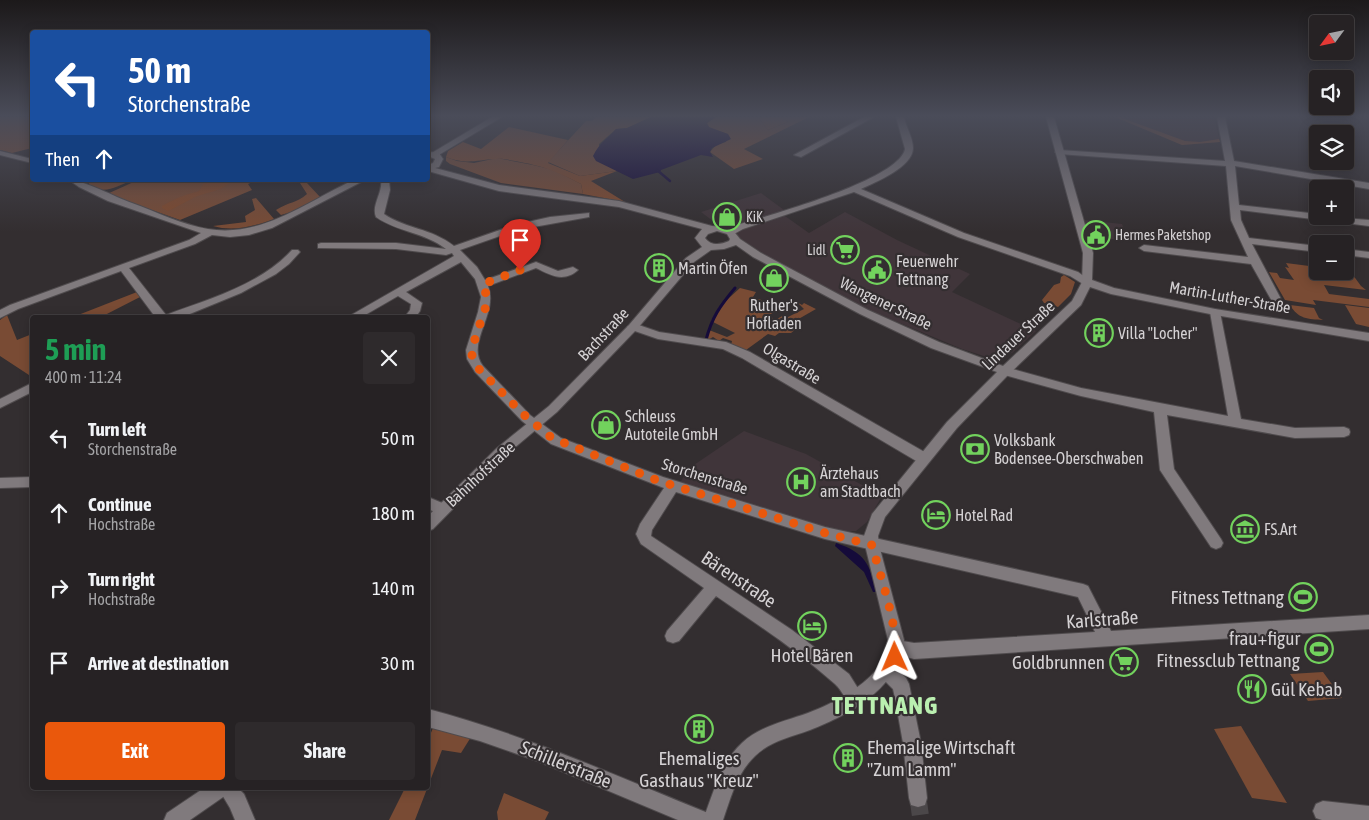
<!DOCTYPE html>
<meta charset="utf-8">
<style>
:root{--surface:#262224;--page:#2e2a2c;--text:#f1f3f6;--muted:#a4a4a6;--line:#423f41;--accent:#ea580c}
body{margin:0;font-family:"Asap Condensed",sans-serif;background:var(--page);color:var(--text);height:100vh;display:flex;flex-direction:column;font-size:19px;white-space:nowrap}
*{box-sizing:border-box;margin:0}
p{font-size:16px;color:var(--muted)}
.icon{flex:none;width:28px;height:28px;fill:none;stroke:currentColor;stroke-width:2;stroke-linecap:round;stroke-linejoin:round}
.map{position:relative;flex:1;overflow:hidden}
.panel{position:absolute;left:30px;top:315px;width:400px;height:475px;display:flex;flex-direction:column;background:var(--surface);border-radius:5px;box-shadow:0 2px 12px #0003,0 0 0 1px var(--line)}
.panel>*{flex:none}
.top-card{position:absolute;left:30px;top:30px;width:400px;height:152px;border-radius:5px;box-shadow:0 2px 12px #0003,0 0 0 1px var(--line);background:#1a4fa0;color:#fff;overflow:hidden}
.needle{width:32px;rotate:237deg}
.tools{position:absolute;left:1309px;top:15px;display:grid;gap:10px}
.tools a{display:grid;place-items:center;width:45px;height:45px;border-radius:5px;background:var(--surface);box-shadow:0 2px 12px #0003,0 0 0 1px var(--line);font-size:25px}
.pin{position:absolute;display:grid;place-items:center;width:42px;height:42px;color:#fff;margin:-51px -21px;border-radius:50% 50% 50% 0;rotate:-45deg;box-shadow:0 0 5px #0007}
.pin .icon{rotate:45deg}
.me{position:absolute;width:55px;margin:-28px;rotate:359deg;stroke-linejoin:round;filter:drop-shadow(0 0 4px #0008)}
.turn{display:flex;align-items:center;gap:18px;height:105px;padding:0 15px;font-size:22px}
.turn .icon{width:65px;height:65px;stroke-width:2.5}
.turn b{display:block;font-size:35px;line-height:42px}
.then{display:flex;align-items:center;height:48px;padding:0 15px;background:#0003;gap:10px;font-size:19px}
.round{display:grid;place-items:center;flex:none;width:52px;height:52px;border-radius:5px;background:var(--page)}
.overview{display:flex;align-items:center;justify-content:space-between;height:85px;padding:0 15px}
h1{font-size:30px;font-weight:700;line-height:38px;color:#1e9e55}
.button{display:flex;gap:10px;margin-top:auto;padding:10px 15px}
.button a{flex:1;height:58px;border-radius:5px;background:var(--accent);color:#fff;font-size:20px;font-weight:700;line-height:58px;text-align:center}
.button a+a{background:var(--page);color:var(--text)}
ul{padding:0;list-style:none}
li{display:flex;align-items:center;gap:15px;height:75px;padding:0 15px}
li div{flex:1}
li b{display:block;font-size:19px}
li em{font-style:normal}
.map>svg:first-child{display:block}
</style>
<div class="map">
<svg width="1369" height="820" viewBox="0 0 1369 820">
<rect width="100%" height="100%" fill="#332e30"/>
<!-- built -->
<g fill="#40353a">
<polygon points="1115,117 1214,117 1220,142 1182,145"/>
<polygon points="761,193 784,210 785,216 809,233 845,212 897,240 970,274 952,292 1036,331 1012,353 999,357 987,357 962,349 871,311 827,289 745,245 733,229 721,227 701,212"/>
<polygon points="1084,220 1122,224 1128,241 1104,238 1104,243 1090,241"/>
<polygon points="744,431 806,454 882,496 867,522 856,531 835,531 680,483 688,469"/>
</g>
<!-- green -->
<g fill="#794b34">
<polygon points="0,117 32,117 32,148 12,153 0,150"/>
<polygon points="596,117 651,117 627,128 616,129 599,144 599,161 617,171 580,176 548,162 586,121 592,121"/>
<polygon points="716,117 758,117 768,130 788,122 781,117 809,117 744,149 763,159 734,169 710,152 716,145 726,142 728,134 709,128 707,123"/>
<polygon points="1115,117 1124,117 1122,118 1185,141 1200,142 1219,139 1220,142 1182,145"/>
<polygon points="446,157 457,161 474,163 497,158 533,165 554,170 581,184 583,194 501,183 450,164 446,161"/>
<path d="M91 180H132C116 187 105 195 88 185Z"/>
<polygon points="138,180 257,180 248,184 252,190 180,220 107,194"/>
<path d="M295 180 307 183 320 197 291 212 281 215 276 210C288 202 297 203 307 194L300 183Z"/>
<path d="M256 198 274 219C255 226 233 232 213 226L246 222 245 216 255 210 252 199Z"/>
<polygon points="1286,263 1317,267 1318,271 1350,271 1361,286 1366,290 1324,285 1329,294 1369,299 1369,307 1313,300 1316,305 1285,300 1269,272 1277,273 1280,278 1294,280 1285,267 1289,268"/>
<polygon points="1064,275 1075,282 1071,294 1058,307 1044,303 1042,300 1054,285 1060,283 1061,277"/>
<polygon points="740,288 756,292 753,297 764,301 755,307 766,313 780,304 786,306 769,315 775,320 784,315 788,317 804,309 797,302 802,305 804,303 816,309 795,321 797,328 791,333 779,333 775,336 768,334 746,350 731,345 732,341 723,338 719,341 713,337 706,341 709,330 727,337 735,333 711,321 719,307"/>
<polygon points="137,292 140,297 101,317 73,317"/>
<path d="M1290 305 1314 308 1319 318 1323 320C1308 319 1298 319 1290 305Z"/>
<polygon points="1345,305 1369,308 1369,327 1356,324"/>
<polygon points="7,315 17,340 32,334 32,373 29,375 0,356 0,320"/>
<polygon points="1323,672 1342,698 1308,701 1290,674"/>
<polygon points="1241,726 1287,803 1252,798 1214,729"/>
<polygon points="433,728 471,737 461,753 442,750 415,820 389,820 405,788 428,788 428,740"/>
<polygon points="504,793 549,812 545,820 498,820 497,812"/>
</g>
<!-- forest -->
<g fill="#814a2d">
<polygon points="758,117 781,117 788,122 768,130"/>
<path d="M509 127 568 140 548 163 580 176 617 171 591 181 625 202 583 194 581 184C556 171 543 166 515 161 509 160 502 158 496 159 475 160 468 165 446 157L448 151 463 142 481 149Z"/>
<path d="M216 180H231C225 192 204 192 193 198 185 202 177 207 168 211L162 208V206C174 199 186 194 199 191L203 184Z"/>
</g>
<!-- water -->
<g fill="#150b3a">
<path d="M651 117H716L707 123 709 127 728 134 731 139 712 148 710 152 713 157 701 155 661 170 660 172 633 179 596 161 593 156C600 142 606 140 616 129L627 128Z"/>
<path d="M836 543C866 553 869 564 877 592H873L864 572 835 546Z"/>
</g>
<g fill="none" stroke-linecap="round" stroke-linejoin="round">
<!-- stream-far1 -->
<polyline stroke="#150b3a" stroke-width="2.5" points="657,170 670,181"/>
<!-- stream -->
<path stroke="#150b3a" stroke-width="3" d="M706 340C712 317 720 306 735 288"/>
<!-- street-tunnel -->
<polyline stroke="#4b4749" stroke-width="17" stroke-dasharray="17 9" stroke-linecap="butt" points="918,798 921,820"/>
<defs>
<g id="street">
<polygon points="492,117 502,117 437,156 430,154"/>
<polygon points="864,117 874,117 801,157 794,155"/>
<path d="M896 117H904C906 128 913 137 913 148 913 167 876 182 861 189L964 233 1078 272 1092 282 1091 284H1083L1070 276 958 237 854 192 743 229 734 234H728L726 232 737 225C767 216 899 180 905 149Z"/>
<polygon points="1217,117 1225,117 1234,161 1369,183 1369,189 1235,166 1239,205 1318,214 1318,216 1369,220 1369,226 1240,210 1241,220 1249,238 1318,246 1318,252 1252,244 1282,301 1281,303 1273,303 1251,264 1144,251 1139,248 1144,245 1248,257 1231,220 1226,166 1059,154 1055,152 1059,150 1225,161"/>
<polygon points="0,151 32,159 32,163 0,155"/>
<path d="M69 180C84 180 115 197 132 203 157 212 183 225 208 229 263 238 307 201 354 180H365L272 228 249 235 230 237 212 235 195 244 129 268 166 315C209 299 260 285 292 250H298L300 252 289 264 276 274 241 293 180 318H156L121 271 18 309 0 318V310L10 305 189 240 201 233 108 201 79 187Z"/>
<path d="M381 180H389L390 190 384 214C406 229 431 228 454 246L514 225 550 217 589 213V217L517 230 460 250 477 267 485 280 536 262 558 271 573 267 578 270C564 283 550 275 536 268L488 286C499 314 465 343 483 366L530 415 561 438 663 477 825 527 1083 584 1088 586 1111 631 1369 615V629L914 659 891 653 889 648 891 643 897 640 914 643 1095 632 1078 597 825 539 676 492 652 530 651 536 792 630 849 674 864 698 861 704 855 706C845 702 843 691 835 684 798 651 757 624 716 596L679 641 673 643 667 641 665 636 667 631 704 588 641 544 636 534 640 524 664 488 551 444 522 421 475 372 467 359 466 350 478 312 481 297 475 279 461 262 406 292 422 303 420 311 415 318H404L410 310 411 304 398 296 360 318H346L454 256 452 253 446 255 396 249 318 248V244L321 243H396L446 249C424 232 397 232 376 217 371 205 383 193 381 180Z"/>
<polygon points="1345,249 1369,252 1369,258 1345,255"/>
<polygon points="1215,309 1220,312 1241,419 1295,428 1344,427 1349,429 1350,432 1349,435 1344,437 1295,438 1167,415 1174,469 1221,539 1223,543 1221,547 1216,549 1211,547 1160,470 1154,412 1081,396 1001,374 999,371 1005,367 1081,388 1228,416 1210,312"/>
<polygon points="633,323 659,332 726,342 750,352 928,454 930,458 928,462 918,462 742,358 723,349 658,339 629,329 627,327"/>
<polygon points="32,383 32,392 0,408 0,399"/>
<polygon points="32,477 32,487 0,488 0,478"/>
<polygon points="428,497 447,505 449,509 447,513 442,515 428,509"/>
<polygon points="886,662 892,664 906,678 909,684 921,743 927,798 925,805 918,807 911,805 909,798 903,743 895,698 893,689 880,676 878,670 880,664"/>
<path d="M428 709C526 735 614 775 708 813L711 820H678L537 761 480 741 428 727Z"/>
<polygon points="218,788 238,788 244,794 255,820 235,820 230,808"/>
<polygon points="1323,801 1369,806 1369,820 1322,820 1316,818 1313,811 1316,804"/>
</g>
<g id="secondary">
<path d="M1046 117H1054L1093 253 1092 280 1114 288 1215 309 1369 333V341L1215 315 1111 294 1090 287 1081 305 1009 374 957 428 885 517 878 536 879 545 904 640C899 688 851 714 810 730 791 737 770 741 755 756 737 773 731 797 723 820H703C713 794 721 762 742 743 760 726 786 721 808 713 834 703 867 686 882 662 886 655 887 648 888 640L865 545 864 536 872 514 947 422 997 372 931 348 860 314 753 257 736 245 724 249 711 250 694 262 637 329 557 412 507 454 433 529 428 531V516L497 448 549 406 629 325 686 258 702 247 695 238 702 229 619 207 499 191 428 171V165L433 163 435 159 428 156V152L439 153 443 159 439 167 435 168 499 185 619 201 712 226 731 228 740 239 761 253 868 310 939 342 1003 366 1072 301 1082 282 1083 253ZM717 231 727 234 730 239 729 241C720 245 711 246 705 238L708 234Z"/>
<polygon points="204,788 228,788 226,795 190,820 164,820 167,813"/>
</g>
</defs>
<!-- street casing -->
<use href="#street" stroke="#4f4b4d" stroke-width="2"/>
<!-- secondary casing -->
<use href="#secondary" stroke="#4f4b4d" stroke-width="2"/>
<!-- street -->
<use href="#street" fill="#807a7d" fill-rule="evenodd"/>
<!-- secondary -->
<use href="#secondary" fill="#807a7d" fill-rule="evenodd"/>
</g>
<!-- sky -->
<linearGradient id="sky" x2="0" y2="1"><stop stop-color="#1c191a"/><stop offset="0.5" stop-color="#4a4c59"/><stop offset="1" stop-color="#4a4c59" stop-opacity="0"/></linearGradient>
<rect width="1369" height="232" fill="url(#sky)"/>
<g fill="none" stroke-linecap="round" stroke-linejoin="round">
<!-- route -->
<path stroke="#ea580c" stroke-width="9" stroke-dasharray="0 16.2" d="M520 270 483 284 486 294V306L472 348V356L479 369 523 414 552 438 659 481 825 533 872 545C879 572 900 632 895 657"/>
</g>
<!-- icons -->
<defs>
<symbol id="shop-ring" viewBox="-11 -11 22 22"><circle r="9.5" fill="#332e30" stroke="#72d25d" stroke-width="1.5"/><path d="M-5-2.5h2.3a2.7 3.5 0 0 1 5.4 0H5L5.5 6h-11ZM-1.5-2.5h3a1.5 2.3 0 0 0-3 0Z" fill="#72d25d"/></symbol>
<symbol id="civic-ring" viewBox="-11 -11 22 22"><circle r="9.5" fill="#332e30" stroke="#72d25d" stroke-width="1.5"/><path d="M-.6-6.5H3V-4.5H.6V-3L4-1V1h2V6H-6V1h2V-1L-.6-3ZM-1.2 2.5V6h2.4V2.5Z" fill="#72d25d"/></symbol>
<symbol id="supermarket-ring" viewBox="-11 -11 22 22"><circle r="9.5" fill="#332e30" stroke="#72d25d" stroke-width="1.5"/><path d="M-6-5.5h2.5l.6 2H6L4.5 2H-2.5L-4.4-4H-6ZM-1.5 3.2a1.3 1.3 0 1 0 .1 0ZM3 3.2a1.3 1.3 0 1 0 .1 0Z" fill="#72d25d"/></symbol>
<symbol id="building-ring" viewBox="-11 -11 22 22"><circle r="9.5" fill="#332e30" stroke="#72d25d" stroke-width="1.5"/><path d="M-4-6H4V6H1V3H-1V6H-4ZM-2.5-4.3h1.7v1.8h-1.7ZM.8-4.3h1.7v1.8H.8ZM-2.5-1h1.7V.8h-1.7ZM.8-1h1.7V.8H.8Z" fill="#72d25d"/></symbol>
<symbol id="bank-ring" viewBox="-11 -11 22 22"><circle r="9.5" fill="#332e30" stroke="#72d25d" stroke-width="1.5"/><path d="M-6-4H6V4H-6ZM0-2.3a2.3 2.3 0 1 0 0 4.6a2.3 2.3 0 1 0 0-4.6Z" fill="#72d25d"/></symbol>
<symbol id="hospital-ring" viewBox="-11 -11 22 22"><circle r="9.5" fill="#332e30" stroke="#72d25d" stroke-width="1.5"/><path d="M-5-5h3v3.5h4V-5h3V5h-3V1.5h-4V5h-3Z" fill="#72d25d"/></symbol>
<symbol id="hotel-ring" viewBox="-11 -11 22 22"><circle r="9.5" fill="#332e30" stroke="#72d25d" stroke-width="1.5"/><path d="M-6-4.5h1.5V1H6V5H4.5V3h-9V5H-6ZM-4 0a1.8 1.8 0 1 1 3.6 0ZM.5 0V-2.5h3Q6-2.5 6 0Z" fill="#72d25d"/></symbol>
<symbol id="museum-ring" viewBox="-11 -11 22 22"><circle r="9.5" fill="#332e30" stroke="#72d25d" stroke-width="1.5"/><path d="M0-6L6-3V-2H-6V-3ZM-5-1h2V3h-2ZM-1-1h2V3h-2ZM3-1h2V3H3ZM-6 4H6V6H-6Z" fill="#72d25d"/></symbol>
<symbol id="stadium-ring" viewBox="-11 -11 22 22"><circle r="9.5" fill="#332e30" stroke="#72d25d" stroke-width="1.5"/><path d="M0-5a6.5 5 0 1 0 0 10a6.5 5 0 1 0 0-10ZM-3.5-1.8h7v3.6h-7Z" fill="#72d25d"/></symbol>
<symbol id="restaurant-ring" viewBox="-11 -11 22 22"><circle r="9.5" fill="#332e30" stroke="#72d25d" stroke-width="1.5"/><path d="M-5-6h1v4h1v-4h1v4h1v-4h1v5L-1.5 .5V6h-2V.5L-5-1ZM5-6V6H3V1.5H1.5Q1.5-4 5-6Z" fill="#72d25d"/></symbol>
</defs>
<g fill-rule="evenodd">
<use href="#shop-ring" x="711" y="201" width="32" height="32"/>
<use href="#civic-ring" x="1080" y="219" width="32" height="32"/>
<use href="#supermarket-ring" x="829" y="234" width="32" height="32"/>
<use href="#building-ring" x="643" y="252" width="32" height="32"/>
<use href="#civic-ring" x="861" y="254" width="32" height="32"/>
<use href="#shop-ring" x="758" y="262" width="32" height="32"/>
<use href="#building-ring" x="1083" y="317" width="32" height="32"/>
<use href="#shop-ring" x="590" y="409" width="32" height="32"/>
<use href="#bank-ring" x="959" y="433" width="32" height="32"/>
<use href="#hospital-ring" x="785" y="466" width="32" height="32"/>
<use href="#hotel-ring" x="920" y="499" width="32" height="32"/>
<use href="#museum-ring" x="1229" y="513" width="32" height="32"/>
<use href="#stadium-ring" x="1287" y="581" width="32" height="32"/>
<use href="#hotel-ring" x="796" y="610" width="32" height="32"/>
<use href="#stadium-ring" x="1303" y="633" width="32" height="32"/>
<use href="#supermarket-ring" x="1108" y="646" width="32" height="32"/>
<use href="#restaurant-ring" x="1236" y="673" width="32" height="32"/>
<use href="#building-ring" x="683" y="713" width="32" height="32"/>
<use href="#building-ring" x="832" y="742" width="32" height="32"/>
</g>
<g text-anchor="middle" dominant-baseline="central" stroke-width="4.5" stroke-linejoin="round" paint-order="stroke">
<!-- far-poi labels -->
<g font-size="14" fill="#d5d2d4" stroke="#332e30" text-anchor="start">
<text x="746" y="217">KiK</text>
<text x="1115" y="235">Hermes Paketshop</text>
<text x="826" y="250" text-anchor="end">Lidl</text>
</g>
<!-- poi labels -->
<g font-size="16" fill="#d5d2d4" stroke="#332e30" text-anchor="start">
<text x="896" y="261">Feuerwehr<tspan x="896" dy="18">Tettnang</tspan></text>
<text x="678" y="268">Martin Öfen</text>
<text x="774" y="305" text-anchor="middle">Ruther's<tspan x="774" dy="18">Hofladen</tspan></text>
<text x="1118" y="333">Villa "Locher"</text>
<text x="625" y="416">Schleuss<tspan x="625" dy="18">Autoteile GmbH</tspan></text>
<text x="994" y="440">Volksbank<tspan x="994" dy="18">Bodensee-Oberschwaben</tspan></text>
<text x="820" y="473">Ärztehaus<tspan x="820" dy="18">am Stadtbach</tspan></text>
<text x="955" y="515">Hotel Rad</text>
<text x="1264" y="529">FS.Art</text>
</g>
<!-- street labels -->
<g font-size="16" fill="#d5d2d4" stroke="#332e30">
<text transform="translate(1230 297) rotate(10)">Martin-Luther-Straße</text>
<text transform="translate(886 303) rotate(26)">Wangener Straße</text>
<text transform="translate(603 334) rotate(-47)">Bachstraße</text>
<text transform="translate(1018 335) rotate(-43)">Lindauer Straße</text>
<text transform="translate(792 363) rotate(31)">Olgastraße</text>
<text transform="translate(480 474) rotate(-43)">Bahnhofstraße</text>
<text transform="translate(705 476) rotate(17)">Storchenstraße</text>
</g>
<!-- near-street labels -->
<g font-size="19" fill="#d5d2d4" stroke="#332e30">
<text transform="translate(739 579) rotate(34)">Bärenstraße</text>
<text transform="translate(1102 619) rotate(-4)">Karlstraße</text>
<text transform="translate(566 764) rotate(22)">Schillerstraße</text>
</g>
<!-- near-poi labels -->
<g font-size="19" fill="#d5d2d4" stroke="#332e30" text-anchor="end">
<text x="1284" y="597">Fitness Tettnang</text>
<text x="1300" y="638">frau+figur<tspan x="1300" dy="22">Fitnessclub Tettnang</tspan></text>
<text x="812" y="655" text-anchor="middle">Hotel Bären</text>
<text x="1105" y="662">Goldbrunnen</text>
<text x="1271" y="689" text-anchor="start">Gül Kebab</text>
<text x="867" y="747" text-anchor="start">Ehemalige Wirtschaft<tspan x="867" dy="22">"Zum Lamm"</tspan></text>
<text x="699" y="758" text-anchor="middle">Ehemaliges<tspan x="699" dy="22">Gasthaus "Kreuz"</tspan></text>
</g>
<!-- near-district labels -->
<g font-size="25" font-weight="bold" letter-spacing="1" fill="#baefb0" stroke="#332e30">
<text x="885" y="705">TETTNANG</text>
</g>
</g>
</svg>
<div class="tools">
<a><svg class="needle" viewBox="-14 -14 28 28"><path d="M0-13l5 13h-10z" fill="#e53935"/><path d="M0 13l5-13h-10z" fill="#a4a4a6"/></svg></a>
<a><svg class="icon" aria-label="sound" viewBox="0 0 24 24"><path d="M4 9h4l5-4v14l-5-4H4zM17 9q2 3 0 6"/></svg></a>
<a><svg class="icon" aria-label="layers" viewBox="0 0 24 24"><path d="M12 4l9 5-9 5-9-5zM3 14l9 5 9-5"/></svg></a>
<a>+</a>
<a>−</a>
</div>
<div class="pin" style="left:520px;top:270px;background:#d93025"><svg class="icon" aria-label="arrive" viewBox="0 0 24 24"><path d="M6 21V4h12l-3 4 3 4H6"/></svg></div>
<svg class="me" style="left:895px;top:657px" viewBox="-20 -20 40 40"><path d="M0-17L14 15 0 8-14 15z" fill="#ea580c" stroke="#fff" stroke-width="4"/></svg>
<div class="top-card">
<div class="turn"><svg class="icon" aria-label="left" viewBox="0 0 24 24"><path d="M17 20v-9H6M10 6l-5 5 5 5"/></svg><div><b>50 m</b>Storchenstraße</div></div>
<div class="then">Then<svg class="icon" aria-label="ahead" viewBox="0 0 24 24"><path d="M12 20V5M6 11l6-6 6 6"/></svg></div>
</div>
<section class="panel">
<div class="overview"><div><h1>5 min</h1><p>400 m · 11:24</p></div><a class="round"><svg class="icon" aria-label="close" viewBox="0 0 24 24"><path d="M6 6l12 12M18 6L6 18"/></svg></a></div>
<ul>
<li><svg class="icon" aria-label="left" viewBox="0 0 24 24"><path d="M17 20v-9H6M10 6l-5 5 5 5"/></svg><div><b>Turn left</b><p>Storchenstraße</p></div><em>50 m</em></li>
<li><svg class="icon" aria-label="ahead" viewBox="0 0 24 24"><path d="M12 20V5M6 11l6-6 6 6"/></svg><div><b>Continue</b><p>Hochstraße</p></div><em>180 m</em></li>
<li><svg class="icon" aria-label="right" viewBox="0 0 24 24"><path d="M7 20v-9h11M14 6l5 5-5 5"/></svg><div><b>Turn right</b><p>Hochstraße</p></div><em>140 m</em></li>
<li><svg class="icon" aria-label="arrive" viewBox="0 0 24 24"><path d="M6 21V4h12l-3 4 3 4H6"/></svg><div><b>Arrive at destination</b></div><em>30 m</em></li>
</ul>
<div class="button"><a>Exit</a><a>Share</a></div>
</section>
</div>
